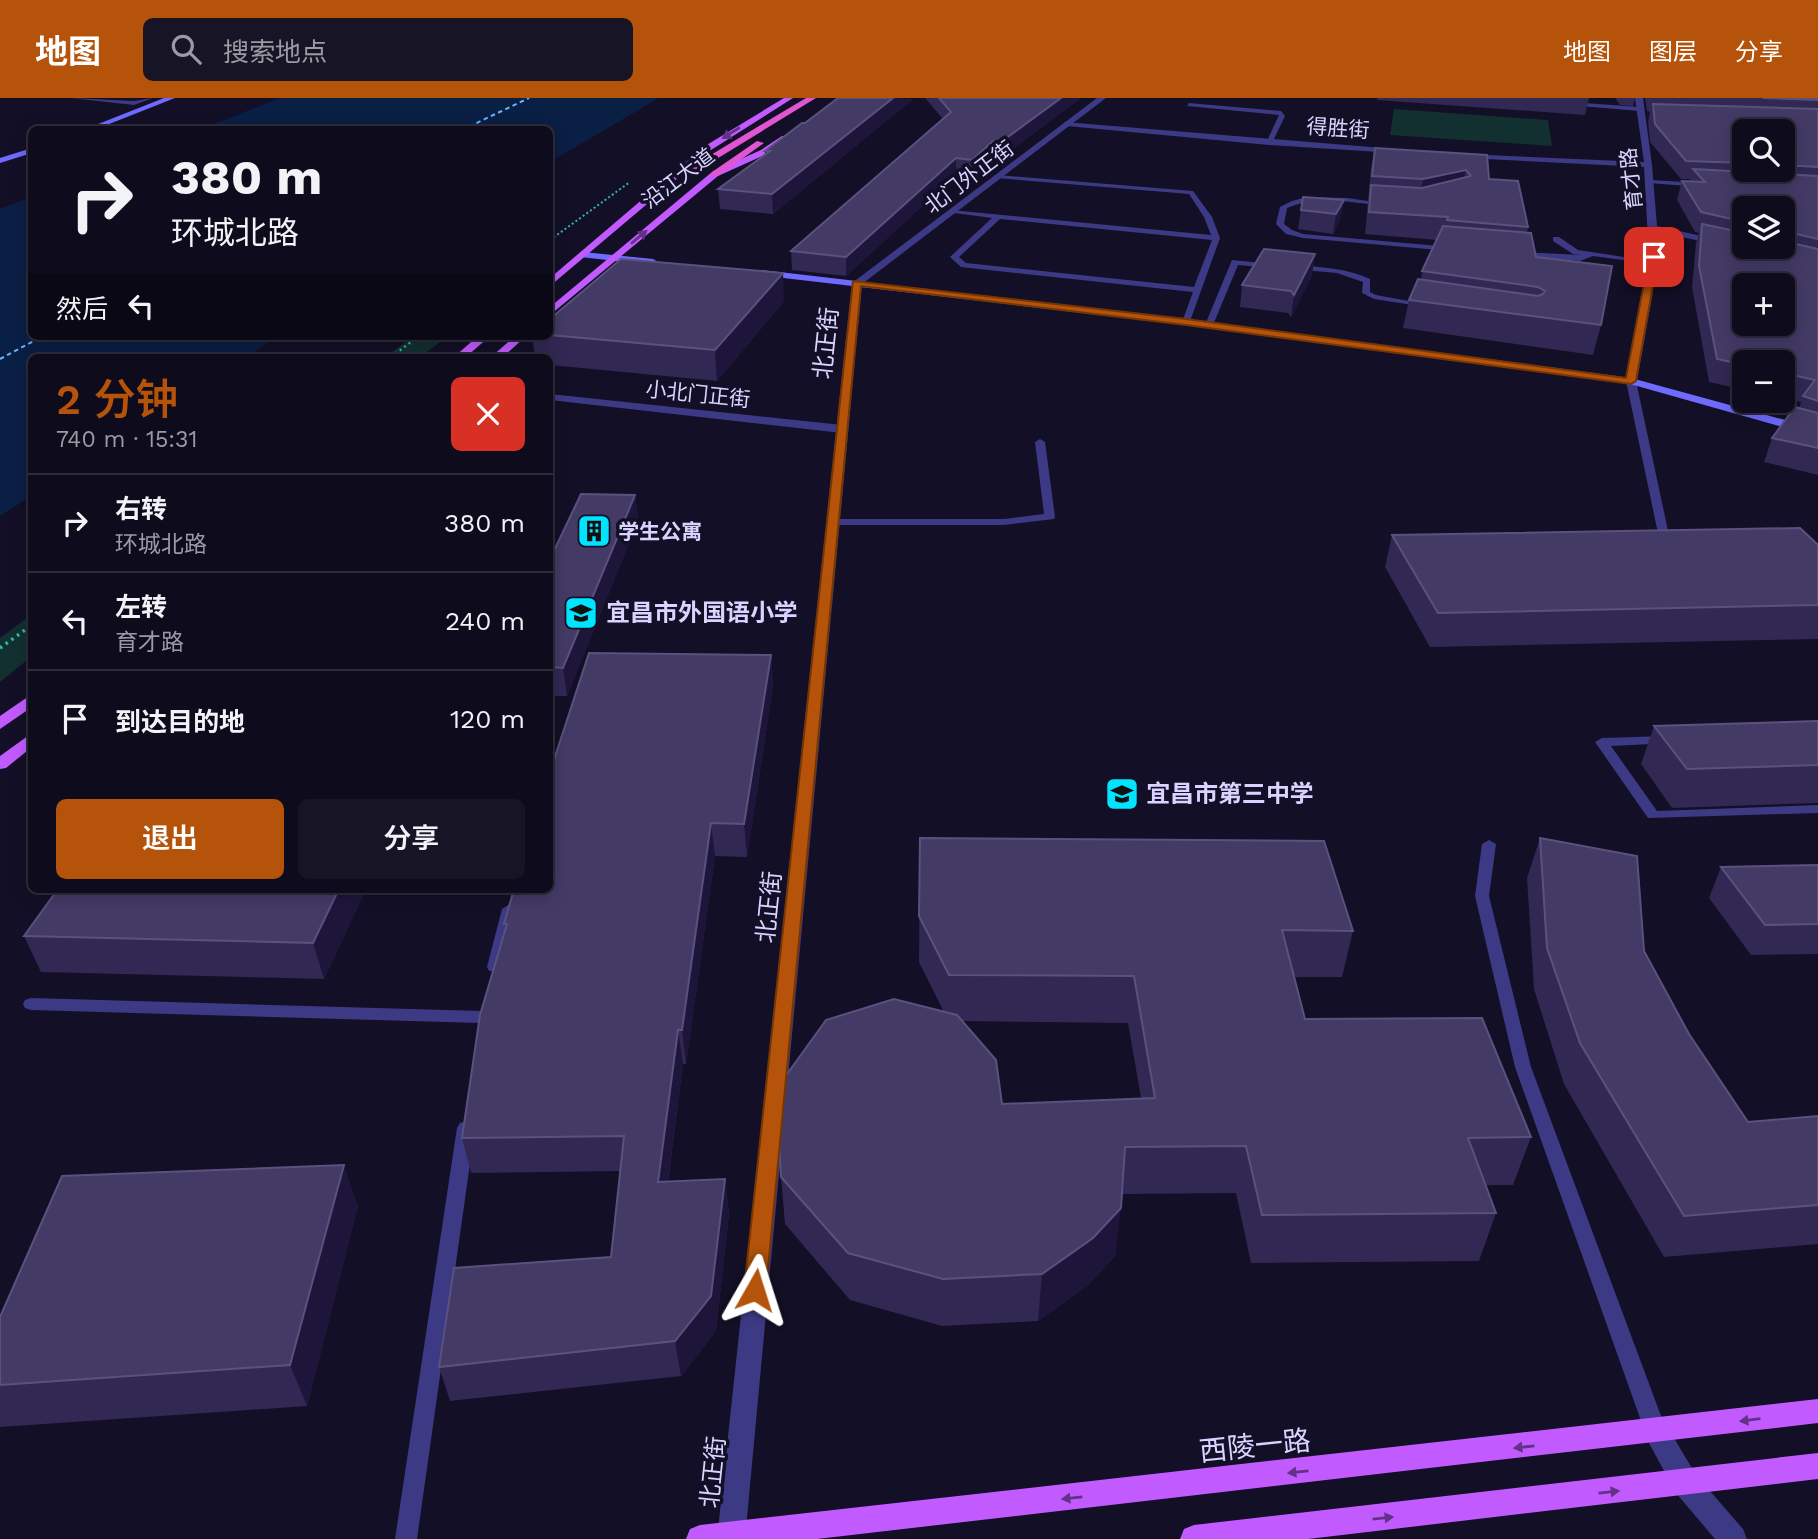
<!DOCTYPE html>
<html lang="zh">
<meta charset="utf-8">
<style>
:root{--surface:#0e0b1c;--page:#171425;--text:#f1f3f6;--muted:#9b9ba3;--line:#2e2b3b;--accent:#b45309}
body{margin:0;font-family:"Work Sans","Noto Sans SC",sans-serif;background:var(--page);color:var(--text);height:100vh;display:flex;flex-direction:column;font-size:26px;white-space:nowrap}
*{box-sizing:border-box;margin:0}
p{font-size:23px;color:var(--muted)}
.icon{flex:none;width:38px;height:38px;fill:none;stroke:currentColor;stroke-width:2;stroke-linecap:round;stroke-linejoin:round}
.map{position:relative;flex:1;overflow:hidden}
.panel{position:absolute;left:28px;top:256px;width:525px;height:539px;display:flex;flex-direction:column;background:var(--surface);border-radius:10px;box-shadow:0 4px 18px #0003,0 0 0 2px var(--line)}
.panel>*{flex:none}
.banner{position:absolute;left:28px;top:28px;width:525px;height:214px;border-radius:10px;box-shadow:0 4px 18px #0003,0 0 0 2px var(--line);background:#0e0b1c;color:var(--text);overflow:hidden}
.tools{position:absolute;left:1732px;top:21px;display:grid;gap:14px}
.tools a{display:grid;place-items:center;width:63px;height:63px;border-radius:10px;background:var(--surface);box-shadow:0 4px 18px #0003,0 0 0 2px var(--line);font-size:35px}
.pin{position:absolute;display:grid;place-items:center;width:60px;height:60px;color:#fff;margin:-30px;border-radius:14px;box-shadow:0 4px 10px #0006}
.me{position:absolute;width:77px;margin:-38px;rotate:6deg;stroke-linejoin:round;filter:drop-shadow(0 0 5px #0008)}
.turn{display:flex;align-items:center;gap:24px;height:147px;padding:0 28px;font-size:32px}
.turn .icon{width:91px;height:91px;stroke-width:2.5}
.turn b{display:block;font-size:49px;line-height:60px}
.then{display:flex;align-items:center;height:66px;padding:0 28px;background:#0003;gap:14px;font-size:26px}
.round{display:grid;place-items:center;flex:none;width:74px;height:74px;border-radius:10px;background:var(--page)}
.overview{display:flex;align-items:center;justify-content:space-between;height:119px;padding:0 28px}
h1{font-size:42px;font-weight:600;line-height:52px;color:var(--accent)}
.primary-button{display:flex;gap:14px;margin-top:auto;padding:14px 28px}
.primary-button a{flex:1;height:80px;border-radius:10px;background:var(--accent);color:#fff;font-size:28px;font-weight:600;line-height:80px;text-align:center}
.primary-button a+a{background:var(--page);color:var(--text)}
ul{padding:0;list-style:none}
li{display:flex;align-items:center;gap:21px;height:98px;padding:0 28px;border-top:2px solid var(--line)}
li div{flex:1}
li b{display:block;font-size:26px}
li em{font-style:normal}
header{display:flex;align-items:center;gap:42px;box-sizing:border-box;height:98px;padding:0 35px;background:var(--accent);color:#fff}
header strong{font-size:33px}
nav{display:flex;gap:38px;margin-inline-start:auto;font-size:24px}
.search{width:490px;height:63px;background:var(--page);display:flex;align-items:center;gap:18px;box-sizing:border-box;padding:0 24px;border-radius:10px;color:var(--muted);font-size:26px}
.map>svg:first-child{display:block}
</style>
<header>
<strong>地图</strong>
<div class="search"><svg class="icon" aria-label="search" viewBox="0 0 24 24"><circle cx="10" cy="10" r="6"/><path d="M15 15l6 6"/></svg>搜索地点</div>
<nav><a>地图</a><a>图层</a><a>分享</a></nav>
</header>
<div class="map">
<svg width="1818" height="1441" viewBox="0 0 1818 1441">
<rect width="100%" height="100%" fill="#130f26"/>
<!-- green -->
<g fill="#12302f">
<polygon points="1394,11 1548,22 1552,48 1390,37"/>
<polygon points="414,238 448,238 420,259 385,259"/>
<polygon points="31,517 31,559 0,584 0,540"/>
</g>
<!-- water -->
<g fill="#0a1f44">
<polygon points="280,0 659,0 550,64 550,32 201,31"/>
<polygon points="31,99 32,238 278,238 246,259 32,259 31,398 0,418 0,111"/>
</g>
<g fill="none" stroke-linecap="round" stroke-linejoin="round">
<!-- ferry -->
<g stroke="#62b6ff" stroke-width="2" stroke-dasharray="4.5 3.5" stroke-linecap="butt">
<polyline points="462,32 529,0"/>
<polyline points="0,261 43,238"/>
</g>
<!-- path-far2 -->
<polyline stroke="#2fb8b0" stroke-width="2" stroke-dasharray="2 2.5" stroke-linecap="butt" points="550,142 630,84"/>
<!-- path-far1 -->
<polyline stroke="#2fb8b0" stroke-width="2.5" stroke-dasharray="2 3.5" stroke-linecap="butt" points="391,259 419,238"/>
<!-- path -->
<polyline stroke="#2fb8b0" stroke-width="3.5" stroke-dasharray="2.5 4.5" stroke-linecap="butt" points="0,550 32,527"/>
<!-- service -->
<g fill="#3d3a85" fill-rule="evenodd">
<polygon points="71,0 134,3 153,0 134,7"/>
<polygon points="1570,4 1640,9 1643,11 1640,13 1568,7"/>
<polygon points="1189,5 1281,13 1285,18 1272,45 1269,47 1266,45 1279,17 1187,8"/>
<path d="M998 77 1193 93 1212 119 1220 140 1189 226 1182 224 1193 194 961 169 950 159 992 120 947 114 951 112 1211 137 1204 119 1189 96 996 80ZM1000 121 1212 142 1194 189 966 165 959 159Z"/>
<polygon points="1650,82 1701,85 1704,87 1701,89 1648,85"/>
<path d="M1307 99 1347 100 1389 106 1386 108C1354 105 1318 96 1287 110L1284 126 1292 132 1303 136 1450 149 1454 151 1450 153 1303 140 1286 136 1276 126 1280 109 1292 103Z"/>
<polygon points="1553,139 1559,139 1578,152 1657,164 1653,166 1593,158 1580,163 1519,158 1515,156 1519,154 1583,157 1573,156 1553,143"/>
<polygon points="1232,162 1272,166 1276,168 1272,170 1238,167 1213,227 1206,229 1205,227"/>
<path d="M1295 167C1321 169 1346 170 1370 181V194L1376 197 1430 207 1426 209 1374 201 1362 195 1363 184 1337 175 1292 171V167Z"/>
<path d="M1631 280 1636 283 1670 442C1667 447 1656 448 1653 443L1659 440 1626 283Z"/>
<polygon points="1040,341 1045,344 1055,419 1054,421 1004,427 832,427 827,424 832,421 1004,421 1044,416 1035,344"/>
<polygon points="1666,638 1671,639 1673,642 1671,645 1611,648 1657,713 1818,707 1818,715 1648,720 1595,644 1602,640"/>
<polygon points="1489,742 1496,746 1489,798 1531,969 1667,1334 1663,1341 1656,1344 1649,1341 1645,1334 1515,969 1475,798 1482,746"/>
<polygon points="510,806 518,811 503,869 501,873 489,873 487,869 502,811"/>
<polygon points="31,900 482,913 488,915 490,919 488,923 482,925 31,912 25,910 23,906 25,902"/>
<polygon points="466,1023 472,1025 475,1030 417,1441 395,1441 457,1030 460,1025"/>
</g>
<!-- minor -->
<g fill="#3d3a85" fill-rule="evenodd">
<polygon points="1635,0 1643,0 1652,67 1657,128 1750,149 1745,152 1657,134 1659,159 1637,283 1631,286 1625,283 1649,159 1644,69 1465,60 1461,58 1465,56 1644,64"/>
<polygon points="1064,24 1395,51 1399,53 1395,55 1269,47 1067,28"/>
<polygon points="550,296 842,327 848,331 842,335 550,302"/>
<polygon points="1656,1322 1665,1325 1696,1377 1743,1431 1747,1441 1715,1441 1676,1395 1643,1334 1647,1325"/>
</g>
<!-- tertiary -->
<polygon fill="#3d3a85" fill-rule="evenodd" points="1097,0 1106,0 862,186 745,1441 717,1441 852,185"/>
<!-- secondary -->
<g fill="#6f6bff" fill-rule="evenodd">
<polygon points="164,0 175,0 94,32 83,32"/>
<polygon points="32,50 32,55 0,65 0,60"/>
<polygon points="583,154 653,161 658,164 653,167 580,159 580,155"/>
<polygon points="761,172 1186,221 1631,280 1818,331 1818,339 1630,286 1186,227 758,177 758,173"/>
</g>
<!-- primary -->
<g fill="#c25bff" fill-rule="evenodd">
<polygon points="784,0 793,0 711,52 550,188 550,180 705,48"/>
<polygon points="782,38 789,40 767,56 718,78 550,217 550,209 712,74 761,52"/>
<polygon points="478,238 490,238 466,259 454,259"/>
<polygon points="515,238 526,238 503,259 491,259"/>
<polygon points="32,596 32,609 0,631 0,618"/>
<polygon points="32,635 32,649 6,670 0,671 0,658"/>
<polygon points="1818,1301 1818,1325 817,1441 686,1441 690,1431 700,1427"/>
<polygon points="1818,1355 1818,1381 1308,1441 1180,1441 1184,1431 1194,1427"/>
</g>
<!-- trunk -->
<g fill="#e055d1" fill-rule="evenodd">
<polygon points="806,0 816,0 710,65 681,78 673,76 704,61"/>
<polygon points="757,43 764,45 718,78 712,78 712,74"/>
</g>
</g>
<!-- wall -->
<g fill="#312854" fill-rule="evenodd">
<polygon points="925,0 1081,0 1000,60 993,59 971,78 956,77 846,178 792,172 791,153 943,21"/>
<polygon points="1377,0 1589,0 1585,17 1377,2"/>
<polygon points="1615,0 1635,0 1633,8 1620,7"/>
<path d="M1645 0H1818V377L1764 364 1772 340 1799 310 1801 304 1783 300V264H1745V292L1709 284 1692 189 1696 145 1699 135 1695 134 1677 102 1682 83H1690V81H1681L1650 44 1648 23 1650 14 1647 13ZM1745 33H1783V72H1745ZM1745 110H1783V149H1745Z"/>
<polygon points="913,1 773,116 720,111 718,91 765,56 765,53 805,25"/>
<polygon points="1375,50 1487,57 1489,81 1528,129 1527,135 1536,159 1601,227 1593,257 1403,230 1409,202 1421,182 1422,173 1437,142 1365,136 1371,71"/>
<polygon points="1303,99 1344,102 1340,122 1333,136 1298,131"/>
<polygon points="1315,156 1312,177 1291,219 1288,215 1240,209 1242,187"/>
<polygon points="784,203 717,283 550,267 550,259 535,259 532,238 550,238 550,221"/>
<polygon points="635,397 638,423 567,598 550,598 550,461"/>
<polygon points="1392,437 1818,447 1818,541 1430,549 1385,469"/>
<polygon points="771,557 773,588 747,759 715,758 686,966 683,966 668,1084 725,1081 729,1116 716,1233 681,1278 450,1303 439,1269 611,1159 621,1073 471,1075 462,1040 506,832 504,826"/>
<polygon points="1818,623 1818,705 1672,710 1641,666 1654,628"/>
<path d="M920 740 1353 833 1342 879H1294L1305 921 1531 1039 1513 1087H1486L1496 1115 1479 1163 1251 1165 1236 1095 1122 1096 1115 1158 1087 1188 1038 1223 942 1228 850 1202 785 1126 781 1079 944 914 919 864ZM962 923 1128 925 1141 1000 1002 1006Z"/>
<polygon points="1540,740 1644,853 1689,936 1748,1024 1818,1018 1818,1146 1664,1159 1564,986 1534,891 1527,780"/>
<polygon points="1818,767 1818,856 1751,857 1709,800 1721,769"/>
<polygon points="366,791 324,881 41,874 24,838"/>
<polygon points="358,1108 307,1308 0,1329 0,1219"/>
</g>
<!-- shaded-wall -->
<g fill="#1d163a">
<polygon points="893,0 913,1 773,116 772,96"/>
<polygon points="1061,0 1081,0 1000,60 1001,44"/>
<polygon points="993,43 993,59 971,78 972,62"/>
<polygon points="956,60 956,77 846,178 846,159"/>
<polygon points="1466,72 1461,93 1419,103 1423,81"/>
<polygon points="1344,102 1340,122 1333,136 1336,116"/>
<polygon points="1315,156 1312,177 1291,219 1294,197"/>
<polygon points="783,175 784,203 717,283 715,252"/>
<polygon points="635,397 638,423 567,598 563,570"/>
<polygon points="771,557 773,588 747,759 744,726"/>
<polygon points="711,725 715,758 686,966 682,932"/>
<polygon points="339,791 366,791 324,881 313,845"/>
<polygon points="678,932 683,966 663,1119 658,1084"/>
<polygon points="344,1067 358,1108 307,1308 290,1267"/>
<polygon points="725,1081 729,1116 716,1233 681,1278 675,1243"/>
<polygon points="1121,1110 1115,1158 1087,1188 1038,1223 1042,1176"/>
</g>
<!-- building -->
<g fill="#433a66" stroke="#5a527e" stroke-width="2" fill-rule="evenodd">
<polygon points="838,0 893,0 772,96 718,91 770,53 765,53 802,25 805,25"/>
<polygon points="939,0 1061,0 1001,44 993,43 972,62 956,60 846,159 791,153 951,14"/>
<polygon points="1763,0 1818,0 1818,2"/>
<polygon points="1653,6 1818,11 1818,69 1783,67 1783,33 1745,33 1745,65 1686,63 1655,26"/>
<polygon points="1375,50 1487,57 1489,81 1518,83 1528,129 1447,122 1448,119 1369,114 1371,87 1422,90 1471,78 1466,72 1423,81 1372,78"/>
<polygon points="1693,71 1818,78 1818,141 1783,133 1783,110 1745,110 1745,124 1701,114 1682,83 1705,84"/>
<polygon points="1303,99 1344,102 1336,116 1301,112"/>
<path d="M1702 126 1745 135V149H1783V143L1818 151V303L1803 298 1815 282 1783 275V264H1745V267L1717 261 1699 168ZM1745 187H1783V226H1745Z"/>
<polygon points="1443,128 1531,135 1536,159 1612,168 1601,227 1409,202 1418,181 1538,198 1543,196 1545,193 1538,189 1422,173"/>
<polygon points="1264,151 1315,156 1294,197 1291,193 1242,187"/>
<polygon points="621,161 783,175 715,252 550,237 550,221"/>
<polygon points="1795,309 1818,315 1818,350 1772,340"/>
<polygon points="581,396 635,397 563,570 550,569 550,461"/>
<polygon points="1800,430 1818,447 1818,507 1438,515 1392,437"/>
<polygon points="589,555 771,557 744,726 711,725 682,932 678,932 658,1084 725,1081 711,1198 675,1243 439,1269 454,1170 611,1159 624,1038 462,1040 480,917 507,826 504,826 514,791 550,791 550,674"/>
<polygon points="1818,623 1818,667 1687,671 1654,628"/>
<polygon points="920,740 1324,743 1353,833 1282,832 1305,921 1482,920 1531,1039 1468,1040 1496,1115 1262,1117 1246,1048 1125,1049 1121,1110 1093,1140 1042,1176 943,1181 848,1155 781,1079 778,1027 782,983 826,922 894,901 957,917 996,962 1002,1006 1155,1000 1134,878 949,877 919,818"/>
<polygon points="1540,740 1637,758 1644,853 1689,936 1748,1024 1818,1018 1818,1107 1684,1118 1580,945 1547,850"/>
<polygon points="1818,767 1818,826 1765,827 1721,769"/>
<polygon points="58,791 339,791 313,845 24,838"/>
<polygon points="344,1067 290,1267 0,1287 0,1219 62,1078"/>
</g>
<!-- one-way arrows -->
<defs><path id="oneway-solid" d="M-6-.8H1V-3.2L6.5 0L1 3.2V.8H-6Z" transform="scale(1.75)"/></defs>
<g fill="#623188">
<use href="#oneway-solid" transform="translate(731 35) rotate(148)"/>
<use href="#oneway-solid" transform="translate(639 139) rotate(-40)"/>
<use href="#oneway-solid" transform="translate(1750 1322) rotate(173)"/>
<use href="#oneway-solid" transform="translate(1524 1349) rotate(174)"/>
<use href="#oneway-solid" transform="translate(1298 1374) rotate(174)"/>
<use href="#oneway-solid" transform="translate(1609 1394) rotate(-6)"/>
<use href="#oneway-solid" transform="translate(1072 1400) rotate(174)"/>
<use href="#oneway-solid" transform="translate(1383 1420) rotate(-6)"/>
</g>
<!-- route -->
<polygon fill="#b45309" stroke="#753606" stroke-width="2" points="1654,157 1658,159 1636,283 1631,286 1186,227 861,188 766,1192 763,1198 755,1201 748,1198 744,1192 853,183 1186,221 1626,280 1649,159"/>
<!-- icons -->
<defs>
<symbol id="building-square" viewBox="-11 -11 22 22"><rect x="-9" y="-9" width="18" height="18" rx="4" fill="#00e5ff" stroke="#130f26"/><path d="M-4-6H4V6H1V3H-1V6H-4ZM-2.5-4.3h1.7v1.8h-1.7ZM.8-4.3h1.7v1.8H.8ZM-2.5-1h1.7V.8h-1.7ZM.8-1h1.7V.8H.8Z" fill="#111"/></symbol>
<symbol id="school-square" viewBox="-11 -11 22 22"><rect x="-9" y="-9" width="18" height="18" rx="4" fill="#00e5ff" stroke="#130f26"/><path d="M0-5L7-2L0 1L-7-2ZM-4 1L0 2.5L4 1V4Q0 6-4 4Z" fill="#111"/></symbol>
</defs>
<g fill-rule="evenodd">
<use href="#building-square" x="575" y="414" width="38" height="38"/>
<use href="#school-square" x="562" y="496" width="38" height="38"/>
<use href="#school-square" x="1103" y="677" width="38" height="38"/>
</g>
<g text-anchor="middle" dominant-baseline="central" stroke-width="7" stroke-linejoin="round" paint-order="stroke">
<!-- far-street labels -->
<g font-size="21" fill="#d9d4ff" stroke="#130f26">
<text transform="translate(1338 30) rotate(4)">得胜街</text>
<text transform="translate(969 79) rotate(-37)">北门外正街</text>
<text transform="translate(678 80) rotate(-37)">沿江大道</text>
<text transform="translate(1631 81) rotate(-96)">育才路</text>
<text transform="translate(698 296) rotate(6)">小北门正街</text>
</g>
<!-- far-poi labels -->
<g font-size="21" font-weight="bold" fill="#d9d4ff" stroke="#130f26" text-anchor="start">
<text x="618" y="433">学生公寓</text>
</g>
<!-- street labels -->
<g font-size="24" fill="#d9d4ff" stroke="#130f26">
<text transform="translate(826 245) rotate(-84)">北正街</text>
<text transform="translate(769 809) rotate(-84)">北正街</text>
<text transform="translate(713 1374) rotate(-84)">北正街</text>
</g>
<!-- poi labels -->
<g font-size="24" font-weight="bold" fill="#d9d4ff" stroke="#130f26" text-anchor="start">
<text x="606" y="515">宜昌市外国语小学</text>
<text x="1146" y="696">宜昌市第三中学</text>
</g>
<!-- near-street labels -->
<g font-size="28" fill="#d9d4ff" stroke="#130f26">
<text transform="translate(1255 1348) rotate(-6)">西陵一路</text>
</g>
</g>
</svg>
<div class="tools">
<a><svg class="icon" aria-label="search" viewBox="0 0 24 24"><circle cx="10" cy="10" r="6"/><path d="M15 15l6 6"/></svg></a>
<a><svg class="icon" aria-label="layers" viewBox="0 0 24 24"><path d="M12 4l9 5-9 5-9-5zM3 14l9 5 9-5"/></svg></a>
<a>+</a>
<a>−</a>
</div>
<div class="pin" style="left:1654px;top:159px;background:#d93025"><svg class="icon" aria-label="arrive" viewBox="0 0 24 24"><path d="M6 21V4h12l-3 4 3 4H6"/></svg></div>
<svg class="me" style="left:755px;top:1192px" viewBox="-20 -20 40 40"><path d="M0-17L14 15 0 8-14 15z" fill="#b45309" stroke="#fff" stroke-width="4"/></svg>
<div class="banner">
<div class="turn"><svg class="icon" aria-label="right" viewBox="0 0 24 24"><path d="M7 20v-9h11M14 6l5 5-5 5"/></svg><div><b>380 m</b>环城北路</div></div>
<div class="then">然后<svg class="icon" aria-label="left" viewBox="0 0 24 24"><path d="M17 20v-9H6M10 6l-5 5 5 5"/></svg></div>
</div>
<section class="panel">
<div class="overview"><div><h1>2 分钟</h1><p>740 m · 15:31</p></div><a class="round" style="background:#d93025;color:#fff"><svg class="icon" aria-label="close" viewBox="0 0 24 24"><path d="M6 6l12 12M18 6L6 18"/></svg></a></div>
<ul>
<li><svg class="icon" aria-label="right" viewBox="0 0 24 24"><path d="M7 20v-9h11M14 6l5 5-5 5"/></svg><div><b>右转</b><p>环城北路</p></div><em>380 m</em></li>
<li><svg class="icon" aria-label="left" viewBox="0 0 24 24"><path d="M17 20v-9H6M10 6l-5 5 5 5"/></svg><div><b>左转</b><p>育才路</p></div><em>240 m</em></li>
<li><svg class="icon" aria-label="arrive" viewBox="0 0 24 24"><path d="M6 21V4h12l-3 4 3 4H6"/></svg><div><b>到达目的地</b></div><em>120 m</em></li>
</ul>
<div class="primary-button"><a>退出</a><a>分享</a></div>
</section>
</div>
